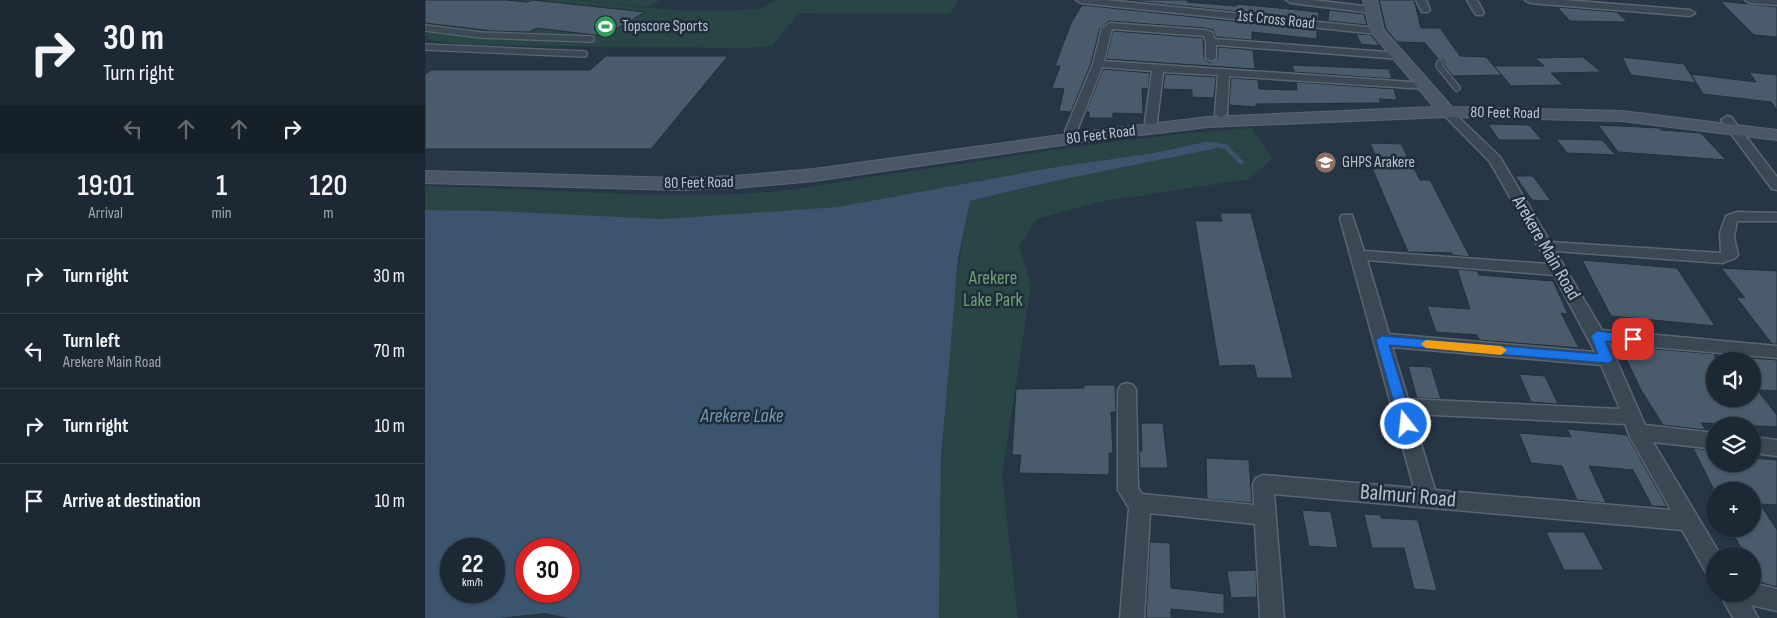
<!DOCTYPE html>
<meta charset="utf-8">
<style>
:root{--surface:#1c2834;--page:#293440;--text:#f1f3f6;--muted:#a0a6ac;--line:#3a444f}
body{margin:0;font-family:"Sofia Sans Condensed",sans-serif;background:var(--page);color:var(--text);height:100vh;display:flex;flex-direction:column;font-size:19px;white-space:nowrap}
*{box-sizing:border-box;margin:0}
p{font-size:16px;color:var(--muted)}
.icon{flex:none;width:28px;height:28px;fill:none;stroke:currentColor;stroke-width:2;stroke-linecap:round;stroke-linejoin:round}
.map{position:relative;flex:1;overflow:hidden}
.drawer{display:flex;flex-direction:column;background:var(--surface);width:425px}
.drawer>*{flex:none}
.guide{background:#1c2834;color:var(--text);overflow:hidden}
.tools{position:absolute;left:1281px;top:352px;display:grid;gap:10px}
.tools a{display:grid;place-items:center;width:55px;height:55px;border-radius:50%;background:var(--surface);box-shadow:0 1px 4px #0004,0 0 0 1px var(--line);font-size:25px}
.speed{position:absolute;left:15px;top:538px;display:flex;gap:10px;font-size:25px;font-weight:700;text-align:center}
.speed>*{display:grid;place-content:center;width:65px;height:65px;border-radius:50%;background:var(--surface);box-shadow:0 1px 4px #0004,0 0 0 1px var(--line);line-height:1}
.speed small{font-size:12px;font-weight:400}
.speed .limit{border:8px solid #d22;background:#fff;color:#111}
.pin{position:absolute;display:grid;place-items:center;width:42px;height:42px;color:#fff;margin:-21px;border-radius:10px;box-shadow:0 2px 8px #0006}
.me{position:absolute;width:55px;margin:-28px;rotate:344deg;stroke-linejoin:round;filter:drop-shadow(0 0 4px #0008)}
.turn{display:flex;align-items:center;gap:18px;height:105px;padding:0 20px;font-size:22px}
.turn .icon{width:65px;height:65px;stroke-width:2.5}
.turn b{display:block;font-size:35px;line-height:42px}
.lanes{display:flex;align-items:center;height:48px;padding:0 20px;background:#0003;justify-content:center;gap:25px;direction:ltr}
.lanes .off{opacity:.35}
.eta{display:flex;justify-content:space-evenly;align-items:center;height:85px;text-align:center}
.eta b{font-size:30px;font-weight:600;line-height:35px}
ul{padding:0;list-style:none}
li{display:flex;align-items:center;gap:15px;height:75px;padding:0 20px;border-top:1px solid var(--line)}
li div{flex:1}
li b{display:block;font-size:19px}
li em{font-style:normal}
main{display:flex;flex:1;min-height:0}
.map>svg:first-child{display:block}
</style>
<main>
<section class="drawer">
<div class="guide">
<div class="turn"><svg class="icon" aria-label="right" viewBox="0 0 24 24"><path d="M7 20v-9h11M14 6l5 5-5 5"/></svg><div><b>30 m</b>Turn right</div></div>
<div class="lanes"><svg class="icon off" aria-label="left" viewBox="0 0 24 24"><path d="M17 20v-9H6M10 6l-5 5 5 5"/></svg><svg class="icon off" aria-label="ahead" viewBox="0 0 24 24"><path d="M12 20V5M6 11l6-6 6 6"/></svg><svg class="icon off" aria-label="ahead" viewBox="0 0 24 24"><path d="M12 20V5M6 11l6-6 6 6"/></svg><svg class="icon" aria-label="right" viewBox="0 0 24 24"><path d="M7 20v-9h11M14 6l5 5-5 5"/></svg></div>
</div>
<div class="eta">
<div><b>19:01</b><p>Arrival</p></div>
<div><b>1</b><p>min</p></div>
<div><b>120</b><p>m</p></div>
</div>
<ul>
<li><svg class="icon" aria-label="right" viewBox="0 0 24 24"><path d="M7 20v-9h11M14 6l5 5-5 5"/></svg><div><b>Turn right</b></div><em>30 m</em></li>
<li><svg class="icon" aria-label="left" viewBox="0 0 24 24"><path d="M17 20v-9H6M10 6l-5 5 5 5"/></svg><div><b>Turn left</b><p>Arekere Main Road</p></div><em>70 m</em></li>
<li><svg class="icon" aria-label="right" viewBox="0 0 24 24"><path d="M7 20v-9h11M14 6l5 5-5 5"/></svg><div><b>Turn right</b></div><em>10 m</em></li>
<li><svg class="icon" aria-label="arrive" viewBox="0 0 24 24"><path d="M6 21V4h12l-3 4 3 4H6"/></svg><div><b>Arrive at destination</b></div><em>10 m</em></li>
</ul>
</section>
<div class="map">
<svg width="1352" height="618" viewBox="0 0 1352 618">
<rect width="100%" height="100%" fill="#263645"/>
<!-- green -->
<g fill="#294546">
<polygon points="0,0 152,0 234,9 283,11 336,9 350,0 533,0 525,14 374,13 347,46 323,48 39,45 0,39"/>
<polygon points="166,0 236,0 224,7 164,1"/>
<path d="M826 128 848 158 824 179 673 202 612 219 594 246 606 285 577 476 593 618H514C516 479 517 337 545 201L625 182 793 148 784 141 729 153 631 167 412 207 237 219 74 211 0 210V186C110 188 220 199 329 193 373 191 422 180 466 174 585 157 705 136 826 128Z"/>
</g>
<!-- water -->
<path fill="#3c556e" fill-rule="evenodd" d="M784 141 793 148 625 182 545 201 533 259 516 459 514 618H144L120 613 74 618H0V210L74 211 237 219 412 207 631 167 729 153ZM26 549H69V591H26ZM101 549H144V591H101Z"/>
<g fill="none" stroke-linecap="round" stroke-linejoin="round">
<!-- stream -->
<polyline stroke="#3c556e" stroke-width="4.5" points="788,144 801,147 816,162"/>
</g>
<!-- building -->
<g fill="#4a5c6b" stroke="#222f3c">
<polygon points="0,0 81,0 103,2 108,0 220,12 179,36 111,28 104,32 67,31 0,23"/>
<polygon points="700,0 763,0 762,2 811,6 812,4 894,12 893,20"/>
<polygon points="954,0 989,0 996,28 1015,28 1035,56 1061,57 1077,75 1028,76 1019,65 1019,60 1013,59 1000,43 972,42 961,29"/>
<polygon points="1295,1 1352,7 1352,37 1329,35"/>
<polygon points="657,5 892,30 892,39 827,32 827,40 791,37 788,30 780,28 684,21 675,28 666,63 646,112 634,111 639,89 627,88 635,66 630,66 646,23"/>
<polygon points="1132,7 1192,12 1202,22 1145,21"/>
<polygon points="904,10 939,14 942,25 903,21"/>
<polygon points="688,31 778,38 779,58 785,63 793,58 793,47 828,50 830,69 681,59"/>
<polygon points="931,34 946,35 955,46 936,44"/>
<polygon points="181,56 303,56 226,149 0,149 0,75 6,70 165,70"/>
<polygon points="1158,57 1176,72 1126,73 1138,85 1086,86 1069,66 1119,66 1110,58"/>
<polygon points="1197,57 1259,64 1271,83 1206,75"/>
<polygon points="867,65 964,69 967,79 869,72"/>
<polygon points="678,69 725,73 723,89 717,88 718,114 688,113 688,118 664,118 664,112 661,112"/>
<polygon points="1324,72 1352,75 1352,110 1346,102 1278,94 1266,74 1331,82"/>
<polygon points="740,74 791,77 789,98 767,97 767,90 738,89"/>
<polygon points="806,78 833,80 834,89 872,90 871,82 969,89 972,100 954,99 956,103 831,104 831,107 804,105"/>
<polygon points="1063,124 1104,125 1117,140 1074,140"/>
<polygon points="1173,125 1235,128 1236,130 1276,133 1301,160 1193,152"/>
<polygon points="1131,139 1177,140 1191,155 1142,153"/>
<polygon points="945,143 976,144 995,180 1005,180 1045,257 1027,255 1027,253 983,252 947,168 956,168"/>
<polygon points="1090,176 1108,176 1126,201 1107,200"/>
<polygon points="795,213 826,213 868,378 832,378 829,365 794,366 770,221 797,221"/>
<polygon points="1157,260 1252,268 1290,326 1186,316"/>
<polygon points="1296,268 1352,271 1352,344 1347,344 1311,297 1320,298"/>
<polygon points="1032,269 1052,271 1054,275 1128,281 1143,314 1136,313 1154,348 1054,340 1052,335 1011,332 1002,306 1045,309"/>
<polygon points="1195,346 1290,354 1290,399 1328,399 1328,358 1352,360 1352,391 1332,390 1352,415 1352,427 1276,423 1281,430 1238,425 1216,390"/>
<polygon points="983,366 1006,367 1016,399 992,398"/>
<polygon points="1094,374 1120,376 1133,404 1106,402"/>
<polygon points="659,385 690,385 691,412 686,412 688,453 684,453 684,475 594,473 596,455 587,455 591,389 659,388"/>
<polygon points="716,423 738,423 743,468 715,468 714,451 717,451"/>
<polygon points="1142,429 1202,435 1242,507 1227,506 1208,470 1164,466 1181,503 1152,500 1137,466 1106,463 1094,433 1146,437"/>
<polygon points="1268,448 1290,451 1290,464 1328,464 1328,458 1352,460 1352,505 1335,504 1352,530 1352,587 1337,583 1328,567 1328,556 1321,556 1305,529 1328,529 1328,491 1290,492"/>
<polygon points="781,458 824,460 827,503 782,499"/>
<polygon points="877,510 906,512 913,548 884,546"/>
<polygon points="939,514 956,515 956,518 993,520 1012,591 989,589 979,548 947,548"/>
<polygon points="1121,532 1159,532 1179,570 1139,570"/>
<polygon points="725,542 745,543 746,588 799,594 799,614 746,609 746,618 721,618"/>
<polygon points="831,570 832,597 806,598 802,571"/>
</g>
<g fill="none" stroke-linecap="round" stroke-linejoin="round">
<defs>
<g id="lane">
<polyline points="0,28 56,35 166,39"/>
<polyline points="0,47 159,54"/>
<polyline points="1015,63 1014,66 1032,88"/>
</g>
<g id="street">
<polygon points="651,0 682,0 952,28 957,31 952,34 656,3"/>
<polygon points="861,0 888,0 947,7 952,10 947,13 866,3"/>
<polygon points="991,0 1001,0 1005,10 1003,12 997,12"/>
<polygon points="1042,0 1052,0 1059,13 1057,15 1051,15"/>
<polygon points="1100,0 1139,0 1265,10 1270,13 1265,16 1105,3"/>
<polygon points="1320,0 1352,0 1352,5 1325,3"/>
<polygon points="685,23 780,30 787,32 790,39 975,53 980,56 975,59 791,45 791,58 786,61 781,58 781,42 779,36 687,29 679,61 1001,83 1007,86 1001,89 804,76 802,114 796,118 790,114 793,75 738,72 732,122 734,128 728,132 724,131 720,122 727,71 677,67 652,131 650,134 642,134 640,131 668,64 677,28"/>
<path d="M1022 108 1026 110 1075 157 1125 242 1296 253 1295 233 1301 216 1312 212 1352 213V221H1312L1309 237 1313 255 1310 258 1297 263 1130 251 1177 330 1352 346V358L1184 343 1220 425 1290 433V449L1228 442 1296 556H1290V578L1282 574 1257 530 849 494 859 618H835L830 524 725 513 719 618H695L704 508 693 490V390L696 385 702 383 708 385 711 390 713 488 717 494 829 505 828 484 831 478 838 475 989 488 915 218 917 215H927L939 251 1123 264 1065 162 1016 112ZM942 260 1129 275 1170 352 964 334ZM967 347 1176 365 1195 409 983 399ZM987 414 1200 424 1205 437 1246 510 1010 490Z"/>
<polygon points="1302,116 1306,117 1352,177 1352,190 1347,189 1296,120"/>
<polygon points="1328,437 1352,440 1352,456 1328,453"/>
<polygon points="1328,583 1352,589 1352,611 1326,605 1333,618 1308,618 1295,594 1328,594"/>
</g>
<polygon id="secondary" points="938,0 952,0 959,30 1027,107 1197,111 1352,130 1352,140 1197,121 1022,117 783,127 658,142 389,181 311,188 253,190 0,183 0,171 253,178 311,176 389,169 658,132 783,117 1009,107 945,31"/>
</defs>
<!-- lane casing -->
<use href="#lane" stroke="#5a6672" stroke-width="8"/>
<!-- street casing -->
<use href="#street" stroke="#5a6672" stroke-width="3"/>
<!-- secondary casing -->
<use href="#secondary" stroke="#5a6672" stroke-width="2"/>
<!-- lane -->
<use href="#lane" stroke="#3b4854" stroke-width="5.5"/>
<!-- street -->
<use href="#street" fill="#3b4854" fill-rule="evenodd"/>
<!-- secondary -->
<use href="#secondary" fill="#495767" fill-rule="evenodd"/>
</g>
<!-- route -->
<polygon fill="#1a73e8" stroke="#114b97" points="1172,331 1208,335 1214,339 1208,343 1180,341 1188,359 1186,362 1182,363 964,345 988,424 986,428 981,430 977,428 975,424 951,340 957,336 1173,354 1166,336"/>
<!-- slow -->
<polygon fill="#f59e0b" points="1001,340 1076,346 1082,350 1076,355 1001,348 996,344"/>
<!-- icons -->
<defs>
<symbol id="stadium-disc" viewBox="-11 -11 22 22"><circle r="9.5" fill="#2e9e5b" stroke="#1f2d3a"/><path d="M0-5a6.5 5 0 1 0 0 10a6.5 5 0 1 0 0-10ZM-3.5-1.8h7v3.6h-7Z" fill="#fff"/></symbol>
<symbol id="school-disc" viewBox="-11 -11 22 22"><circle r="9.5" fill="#8d6e63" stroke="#1f2d3a"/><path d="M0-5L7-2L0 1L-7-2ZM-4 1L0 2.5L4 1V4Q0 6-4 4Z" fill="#fff"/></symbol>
</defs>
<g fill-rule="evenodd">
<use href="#stadium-disc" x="168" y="14" width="25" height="25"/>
<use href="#school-disc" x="888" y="150" width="25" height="25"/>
</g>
<g text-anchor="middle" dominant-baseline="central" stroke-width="5" stroke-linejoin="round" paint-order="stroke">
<!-- far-street labels -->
<g font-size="16" fill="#b9c3ce" stroke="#1f2d3a">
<text transform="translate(851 20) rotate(6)">1st Cross Road</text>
<text transform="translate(1080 113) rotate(1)">80 Feet Road</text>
<text transform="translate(676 135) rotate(-7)">80 Feet Road</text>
<text transform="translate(274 183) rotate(-1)">80 Feet Road</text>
</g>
<!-- far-poi labels -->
<g font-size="16" fill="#b9c3ce" stroke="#1f2d3a" text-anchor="start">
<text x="197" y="26">Topscore Sports</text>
<text x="917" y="162">GHPS Arakere</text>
</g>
<!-- street labels -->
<g font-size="19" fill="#b9c3ce" stroke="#1f2d3a">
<text transform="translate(1121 248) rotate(60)">Arekere Main Road</text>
</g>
<!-- park labels -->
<g font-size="19" fill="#6f9f76" stroke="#1f2d3a">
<text x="568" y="278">Arekere<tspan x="568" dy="22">Lake Park</tspan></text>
</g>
<!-- water labels -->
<g font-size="20" font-style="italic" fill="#7896b1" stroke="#1f2d3a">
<text x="317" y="416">Arekere Lake</text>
</g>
<!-- near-street labels -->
<g font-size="22" fill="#b9c3ce" stroke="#1f2d3a">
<text transform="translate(983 496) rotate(5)">Balmuri Road</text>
</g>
</g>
</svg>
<div class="tools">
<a><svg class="icon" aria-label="sound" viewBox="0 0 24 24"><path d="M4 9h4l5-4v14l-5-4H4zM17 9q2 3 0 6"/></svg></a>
<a><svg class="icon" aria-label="layers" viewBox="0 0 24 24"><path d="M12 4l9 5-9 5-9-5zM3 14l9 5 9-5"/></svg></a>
<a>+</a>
<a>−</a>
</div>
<div class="speed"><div>22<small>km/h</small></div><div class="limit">30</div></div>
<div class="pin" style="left:1208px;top:339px;background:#d93025"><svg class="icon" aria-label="arrive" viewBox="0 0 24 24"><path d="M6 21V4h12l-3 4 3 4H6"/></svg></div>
<svg class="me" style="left:981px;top:424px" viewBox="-20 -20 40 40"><circle r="17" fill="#1a73e8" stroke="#fff" stroke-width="3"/><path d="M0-11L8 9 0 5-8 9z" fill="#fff"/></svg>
</div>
</main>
